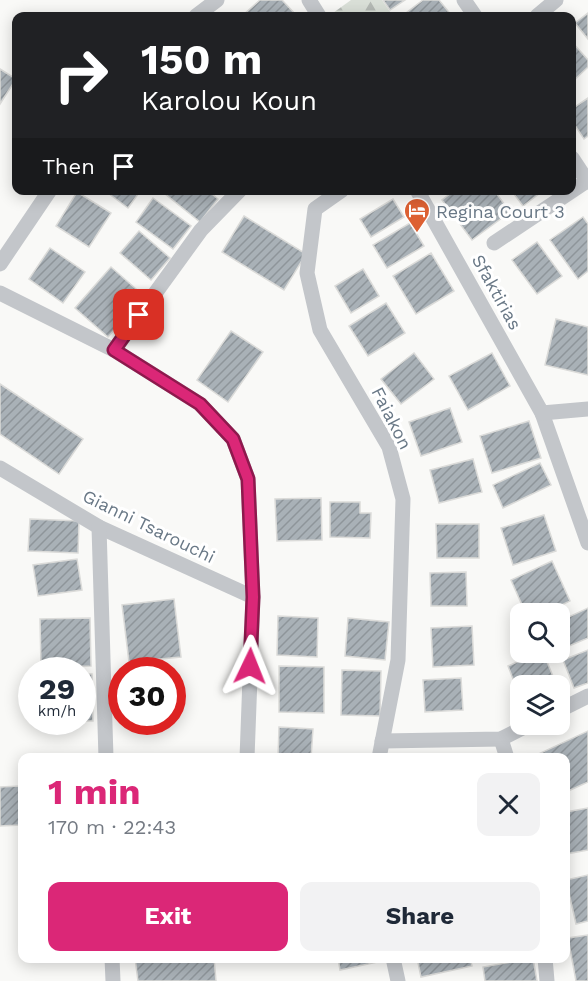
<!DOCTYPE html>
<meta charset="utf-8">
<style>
:root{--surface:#fff;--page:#f2f2f3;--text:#1f2937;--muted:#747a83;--accent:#db2777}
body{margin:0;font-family:"Work Sans",sans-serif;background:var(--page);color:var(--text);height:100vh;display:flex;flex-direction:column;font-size:22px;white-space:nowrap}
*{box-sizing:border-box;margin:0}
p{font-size:20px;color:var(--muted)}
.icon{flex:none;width:33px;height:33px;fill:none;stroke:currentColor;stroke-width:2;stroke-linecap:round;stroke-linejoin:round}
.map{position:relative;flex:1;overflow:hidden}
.panel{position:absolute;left:18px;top:753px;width:552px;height:210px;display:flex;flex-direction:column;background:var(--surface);border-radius:12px;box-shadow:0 3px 15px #0003}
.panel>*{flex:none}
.hud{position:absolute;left:12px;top:12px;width:564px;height:183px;border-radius:12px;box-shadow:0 3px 15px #0003;background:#202124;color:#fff;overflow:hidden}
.tools{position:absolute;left:510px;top:603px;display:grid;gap:12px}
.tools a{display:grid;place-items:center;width:60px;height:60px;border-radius:12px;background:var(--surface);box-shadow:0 3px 15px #0003;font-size:30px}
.speed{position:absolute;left:18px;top:657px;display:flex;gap:12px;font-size:30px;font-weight:700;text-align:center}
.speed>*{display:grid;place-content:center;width:78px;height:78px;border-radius:50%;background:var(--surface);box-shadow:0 3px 15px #0003;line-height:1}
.speed small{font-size:15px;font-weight:400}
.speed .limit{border:9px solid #d22;background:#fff;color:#111}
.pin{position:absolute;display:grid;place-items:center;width:51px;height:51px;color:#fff;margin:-26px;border-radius:12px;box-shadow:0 3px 9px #0006}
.me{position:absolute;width:66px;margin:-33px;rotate:2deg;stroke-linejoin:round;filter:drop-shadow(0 0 4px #0008)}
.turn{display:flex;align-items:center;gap:21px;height:126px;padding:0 30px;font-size:27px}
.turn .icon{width:78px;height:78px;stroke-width:2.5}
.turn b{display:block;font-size:42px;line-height:51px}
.then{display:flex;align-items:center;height:57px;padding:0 30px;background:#0003;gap:12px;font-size:22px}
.round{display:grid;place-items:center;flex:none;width:63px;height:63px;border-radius:12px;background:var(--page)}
.overview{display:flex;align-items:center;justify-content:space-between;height:102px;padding:0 30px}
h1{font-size:36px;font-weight:700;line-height:45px;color:var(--accent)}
.action{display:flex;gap:12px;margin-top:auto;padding:12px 30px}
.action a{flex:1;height:69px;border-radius:12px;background:var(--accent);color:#fff;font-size:24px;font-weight:700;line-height:69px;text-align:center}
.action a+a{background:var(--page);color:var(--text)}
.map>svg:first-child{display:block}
</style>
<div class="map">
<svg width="588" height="981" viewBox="0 0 588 981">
<defs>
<pattern id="forest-firs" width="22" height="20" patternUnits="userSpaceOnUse" patternTransform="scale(1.5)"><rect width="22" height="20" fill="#dae0d8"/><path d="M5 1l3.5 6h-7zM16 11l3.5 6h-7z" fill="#b5bab5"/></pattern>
<pattern id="building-hatch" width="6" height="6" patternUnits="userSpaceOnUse" patternTransform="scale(1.5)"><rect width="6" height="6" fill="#a9b1b7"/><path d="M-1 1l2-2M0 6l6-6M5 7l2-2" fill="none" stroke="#8e959a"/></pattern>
</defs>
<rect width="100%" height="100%" fill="#f9f9f7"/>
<!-- forest -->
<polygon fill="url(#forest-firs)" points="351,0 382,0 393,16 335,16 333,13"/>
<!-- building -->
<g fill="url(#building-hatch)" stroke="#dbdbd9" stroke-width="1.5">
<polygon points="260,0 282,0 297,16 242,16"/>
<polygon points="383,0 405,0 390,10"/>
<polygon points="423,0 439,0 452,16 402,16"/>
<polygon points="588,13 588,39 575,23"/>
<polygon points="572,42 588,60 588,67 572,82"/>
<polygon points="0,69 16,79 0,104"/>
<polygon points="588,98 588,136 584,139 572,121 572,109"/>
<polygon points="104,190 141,190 128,208"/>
<polygon points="166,190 207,190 218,199 200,222 164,193"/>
<polygon points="455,190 494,190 510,212 472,240 442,200"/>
<polygon points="511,190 544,190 523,206"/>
<polygon points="77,192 111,213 89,247 56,226"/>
<polygon points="153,198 191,226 173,249 136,222"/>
<polygon points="393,199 404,217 371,237 360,219"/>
<polygon points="244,216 306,254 284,290 222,252"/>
<polygon points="583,217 588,224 588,271 578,279 550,240"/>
<polygon points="410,223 424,246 387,268 373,245"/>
<polygon points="139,231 170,258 151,280 120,253"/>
<polygon points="537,242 562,276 537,294 512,260"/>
<polygon points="50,248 85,272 63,303 29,279"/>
<polygon points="431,253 454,291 416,314 393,276"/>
<polygon points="111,267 144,296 108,337 75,308"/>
<polygon points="363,269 379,296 351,313 335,286"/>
<polygon points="386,303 405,333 368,356 349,326"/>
<polygon points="556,319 588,327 588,375 545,365"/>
<polygon points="231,331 263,352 228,402 197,380"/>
<polygon points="414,353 434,379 401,404 381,379"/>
<polygon points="492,353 510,386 468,410 449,376"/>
<polygon points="0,384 83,439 59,474 0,434"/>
<polygon points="450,408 462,442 421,456 409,422"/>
<polygon points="529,421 541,458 492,473 480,436"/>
<polygon points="473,459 482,492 439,503 430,470"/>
<polygon points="540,463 551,485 503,508 493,485"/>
<polygon points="321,498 322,540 277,541 275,499"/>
<polygon points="330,502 360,502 360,513 371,513 370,538 330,537"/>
<polygon points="544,515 556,551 513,565 501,528"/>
<polygon points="30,519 79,521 78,553 28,551"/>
<polygon points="436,524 479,524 479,558 437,558"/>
<polygon points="77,559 82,590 38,596 33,565"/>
<polygon points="552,561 570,601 543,614 526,614 511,580"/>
<polygon points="466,572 467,606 431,606 430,573"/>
<polygon points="174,599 181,657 129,662 122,605"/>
<polygon points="588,608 588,638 562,649 560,643 560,621"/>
<polygon points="278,616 318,618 317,657 277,655"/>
<polygon points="90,618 91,666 41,667 40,619"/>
<polygon points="348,618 389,622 385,660 345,656"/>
<polygon points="472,626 474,665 433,667 431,628"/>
<polygon points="588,650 588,683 574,688 563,660"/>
<polygon points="539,652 543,652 557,686 520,686 520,697 508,666"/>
<polygon points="279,666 324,667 324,713 279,712"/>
<polygon points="342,670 381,671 380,716 341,715"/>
<polygon points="82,674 92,674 93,721 82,721"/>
<polygon points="461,678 463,710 425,712 423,680"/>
<polygon points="279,727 313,729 311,758 278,758"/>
<polygon points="588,731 588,782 566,792 566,758 535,758 534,756"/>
<polygon points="20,786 21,825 0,826 0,787"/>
<polygon points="588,808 588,850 566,854 566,812"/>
<polygon points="588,875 588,921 576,924 566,880"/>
<polygon points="588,935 588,981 576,981 568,938"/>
<polygon points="135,958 214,958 216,981 138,981"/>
<polygon points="338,958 387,958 387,960 340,970"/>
<polygon points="417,958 470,958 472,966 421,977"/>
<polygon points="533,958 537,981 485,981 483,967"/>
</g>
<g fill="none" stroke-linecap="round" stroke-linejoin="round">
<!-- street -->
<g stroke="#c3c6ca" stroke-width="15">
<polyline points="309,0 319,16"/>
<polyline points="464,0 475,16"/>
<polyline points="196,16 217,0"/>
<polyline points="537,16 556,0"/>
<polyline points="572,158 588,182"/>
<polyline points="342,190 315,209 307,273 320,330 389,447 403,499 398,660 379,758"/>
<polyline points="417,190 542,413 588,543"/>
<polyline points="494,243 587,181"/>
<polyline points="0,264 50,190"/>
<polyline points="0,293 114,350 200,404 233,439 248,479 253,597 247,758"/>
<polyline points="114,350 201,230 240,190"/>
<polyline points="542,413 588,409"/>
<polyline points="0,468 99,527 253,597"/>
<polyline points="99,527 106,758"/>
<polyline points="560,710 588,696"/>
<polyline points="501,739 507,758"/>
<polyline points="382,741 501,739 530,724"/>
<polyline points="112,958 113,981"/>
<polyline points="393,958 398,981"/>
<polyline points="545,958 547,981"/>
</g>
</g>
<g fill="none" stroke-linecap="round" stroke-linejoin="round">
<defs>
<polyline id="route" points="139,315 114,350 200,404 233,439 248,479 253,597 250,666"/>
</defs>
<!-- route casing -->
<use href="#route" stroke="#8e194d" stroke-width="15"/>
<!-- route -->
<use href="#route" stroke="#db2777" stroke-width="10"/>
</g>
<!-- icons -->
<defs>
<symbol id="hotel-pin" viewBox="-11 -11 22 30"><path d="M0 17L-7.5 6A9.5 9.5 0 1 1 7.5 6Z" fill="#dd6133" stroke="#fff"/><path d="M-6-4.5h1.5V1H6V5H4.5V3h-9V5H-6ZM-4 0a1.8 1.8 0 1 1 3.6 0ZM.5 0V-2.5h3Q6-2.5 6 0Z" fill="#fff"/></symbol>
</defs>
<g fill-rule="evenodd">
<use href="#hotel-pin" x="402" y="196" width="30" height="40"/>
</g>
<g text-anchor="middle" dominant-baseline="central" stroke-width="6" stroke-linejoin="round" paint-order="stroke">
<!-- poi labels -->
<g font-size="18" fill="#697886" stroke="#fff" text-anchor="start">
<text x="436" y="211">Regina Court 3</text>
</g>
<!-- street labels -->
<g font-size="18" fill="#697886" stroke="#fff">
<text transform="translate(497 292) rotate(61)">Sfaktirias</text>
<text transform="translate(392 418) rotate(63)">Faiakon</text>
<text transform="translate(149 526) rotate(26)">Gianni Tsarouchi</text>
</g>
</g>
</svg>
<div class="tools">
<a><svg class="icon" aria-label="search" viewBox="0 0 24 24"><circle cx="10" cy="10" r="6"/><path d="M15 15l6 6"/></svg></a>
<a><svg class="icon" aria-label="layers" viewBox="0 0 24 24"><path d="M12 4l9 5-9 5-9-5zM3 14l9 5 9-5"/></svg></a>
</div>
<div class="speed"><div>29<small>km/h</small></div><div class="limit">30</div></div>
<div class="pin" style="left:139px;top:315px;background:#d93025"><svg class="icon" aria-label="arrive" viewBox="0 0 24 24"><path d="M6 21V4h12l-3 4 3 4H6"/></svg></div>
<svg class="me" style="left:250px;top:666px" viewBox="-20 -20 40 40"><path d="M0-17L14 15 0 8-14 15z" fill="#db2777" stroke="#fff" stroke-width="4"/></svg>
<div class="hud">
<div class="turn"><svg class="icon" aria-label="right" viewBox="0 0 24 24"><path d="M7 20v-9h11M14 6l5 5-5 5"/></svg><div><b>150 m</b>Karolou Koun</div></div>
<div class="then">Then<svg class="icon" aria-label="arrive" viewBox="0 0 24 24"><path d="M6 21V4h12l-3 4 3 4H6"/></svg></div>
</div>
<section class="panel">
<div class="overview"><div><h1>1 min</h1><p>170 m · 22:43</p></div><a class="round"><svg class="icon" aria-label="close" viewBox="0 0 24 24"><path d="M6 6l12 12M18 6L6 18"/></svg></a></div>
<div class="action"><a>Exit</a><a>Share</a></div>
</section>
</div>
